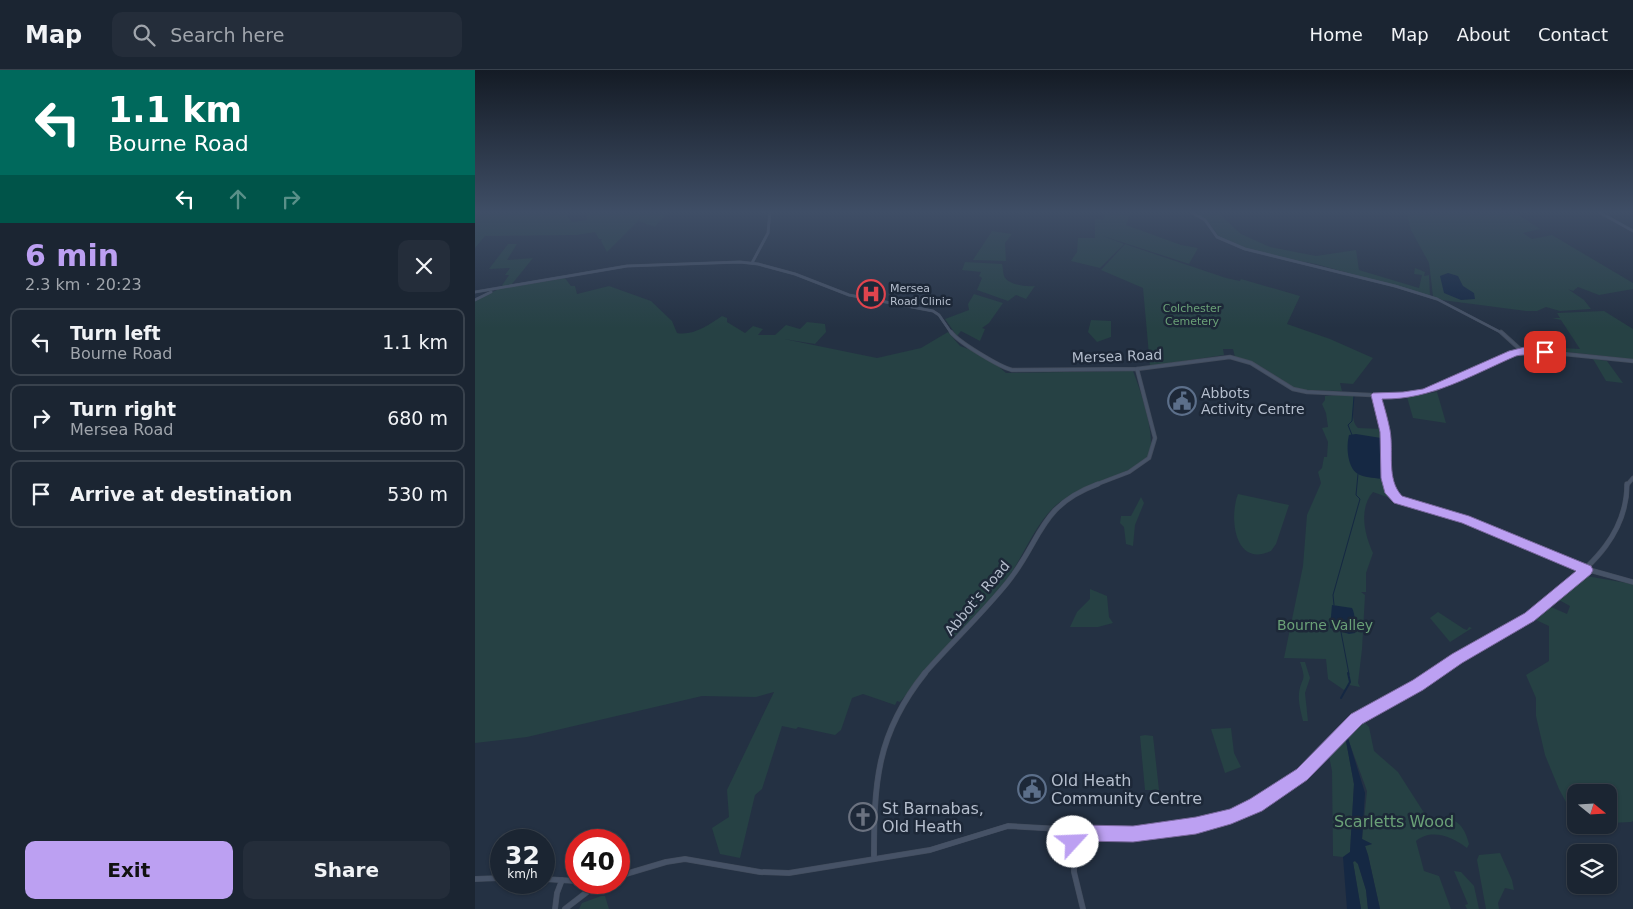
<!DOCTYPE html>
<meta charset="utf-8">
<style>
:root{--surface:#1b2532;--page:#242d3a;--text:#f1f3f6;--muted:#a0a5ac;--line:#39424d;--accent:#bca0f2}
body{margin:0;font-family:"DejaVu Sans",sans-serif;background:var(--page);color:var(--text);height:100vh;display:flex;flex-direction:column;font-size:19px;white-space:nowrap}
*{box-sizing:border-box;margin:0}
p{font-size:16px;color:var(--muted)}
.icon{flex:none;width:28px;height:28px;fill:none;stroke:currentColor;stroke-width:2;stroke-linecap:round;stroke-linejoin:round}
.map{position:relative;flex:1;overflow:hidden}
.panel{display:flex;flex-direction:column;background:var(--surface);width:475px}
.panel>*{flex:none}
.hud{background:#00695c;color:#fff;overflow:hidden}
.needle{width:32px;rotate:108deg}
.controls{position:absolute;left:1092px;top:714px;display:grid;gap:10px}
.controls a{display:grid;place-items:center;width:50px;height:50px;border-radius:10px;background:var(--surface);box-shadow:0 1px 4px #0004,0 0 0 1px var(--line);font-size:25px}
.speed{position:absolute;left:15px;top:759px;display:flex;gap:10px;font-size:25px;font-weight:700;text-align:center}
.speed>*{display:grid;place-content:center;width:65px;height:65px;border-radius:50%;background:var(--surface);box-shadow:0 1px 4px #0004,0 0 0 1px var(--line);line-height:1}
.speed small{font-size:12px;font-weight:400}
.speed .limit{border:8px solid #d22;background:#fff;color:#111}
.pin{position:absolute;display:grid;place-items:center;width:42px;height:42px;color:#fff;margin:-21px;border-radius:10px;box-shadow:0 2px 8px #0006}
.me{position:absolute;width:55px;margin:-28px;rotate:65deg;stroke-linejoin:round;filter:drop-shadow(0 0 4px #0008)}
.turn{display:flex;align-items:center;gap:18px;height:105px;padding:0 25px;font-size:22px}
.turn .icon{width:65px;height:65px;stroke-width:2.5}
.turn b{display:block;font-size:35px;line-height:42px}
.lanes{display:flex;align-items:center;height:48px;padding:0 25px;background:#0003;justify-content:center;gap:25px;direction:ltr}
.lanes .off{opacity:.35}
.round{display:grid;place-items:center;flex:none;width:52px;height:52px;border-radius:10px;background:var(--page)}
.head{display:flex;align-items:center;justify-content:space-between;height:85px;padding:0 25px}
h1{font-size:30px;font-weight:700;line-height:38px;color:var(--accent)}
.cta{display:flex;gap:10px;margin-top:auto;padding:10px 25px}
.cta a{flex:1;height:58px;border-radius:10px;background:var(--accent);color:#111;font-size:20px;font-weight:700;line-height:58px;text-align:center}
.cta a+a{background:var(--page);color:var(--text)}
ul{padding:0;list-style:none}
li{display:flex;align-items:center;gap:15px;height:68px;margin:0 10px 8px;padding:0 15px;border:2px solid var(--line);border-radius:10px}
li div{flex:1}
li b{display:block;font-size:19px}
li em{font-style:normal}
header{display:flex;align-items:center;gap:30px;box-sizing:border-box;height:70px;padding:0 25px;background:var(--surface);border-bottom:1px solid var(--line)}
header strong{font-size:24px}
nav{display:flex;gap:28px;margin-inline-start:auto;font-size:18px}
.search{width:350px;height:45px;background:var(--page);display:flex;align-items:center;gap:12px;box-sizing:border-box;padding:0 18px;border-radius:10px;color:var(--muted);font-size:19px}
main{display:flex;flex:1;min-height:0}
.map>svg:first-child{display:block}
</style>
<header>
<strong>Map</strong>
<div class="search"><svg class="icon" aria-label="search" viewBox="0 0 24 24"><circle cx="10" cy="10" r="6"/><path d="M15 15l6 6"/></svg>Search here</div>
<nav><a>Home</a><a>Map</a><a>About</a><a>Contact</a></nav>
</header>
<main>
<section class="panel">
<div class="hud">
<div class="turn"><svg class="icon" aria-label="left" viewBox="0 0 24 24"><path d="M17 20v-9H6M10 6l-5 5 5 5"/></svg><div><b>1.1 km</b>Bourne Road</div></div>
<div class="lanes"><svg class="icon" aria-label="left" viewBox="0 0 24 24"><path d="M17 20v-9H6M10 6l-5 5 5 5"/></svg><svg class="icon off" aria-label="ahead" viewBox="0 0 24 24"><path d="M12 20V5M6 11l6-6 6 6"/></svg><svg class="icon off" aria-label="right" viewBox="0 0 24 24"><path d="M7 20v-9h11M14 6l5 5-5 5"/></svg></div>
</div>
<div class="head"><div><h1>6 min</h1><p>2.3 km · 20:23</p></div><a class="round"><svg class="icon" aria-label="close" viewBox="0 0 24 24"><path d="M6 6l12 12M18 6L6 18"/></svg></a></div>
<ul>
<li><svg class="icon" aria-label="left" viewBox="0 0 24 24"><path d="M17 20v-9H6M10 6l-5 5 5 5"/></svg><div><b>Turn left</b><p>Bourne Road</p></div><em>1.1 km</em></li>
<li><svg class="icon" aria-label="right" viewBox="0 0 24 24"><path d="M7 20v-9h11M14 6l5 5-5 5"/></svg><div><b>Turn right</b><p>Mersea Road</p></div><em>680 m</em></li>
<li><svg class="icon" aria-label="arrive" viewBox="0 0 24 24"><path d="M6 21V4h12l-3 4 3 4H6"/></svg><div><b>Arrive at destination</b></div><em>530 m</em></li>
</ul>
<div class="cta"><a>Exit</a><a>Share</a></div>
</section>
<div class="map">
<svg width="1158" height="839" viewBox="0 0 1158 839">
<rect width="100%" height="100%" fill="#243143"/>
<!-- green -->
<g fill="#264144">
<polygon points="0,141 96,141 92,145 97,152 112,150 112,141 194,141 180,157 164,151 166,145 163,151 132,182 126,171 127,169 124,169 120,162 102,165 10,166 0,178"/>
<polygon points="631,141 656,141 651,155 706,175 723,178 714,194 628,166 649,174 625,198 596,191 602,182 603,168 620,168 620,148 628,150"/>
<polygon points="716,141 741,141 766,164 795,177 841,186 881,180 884,200 944,218 947,205 939,204 940,198 950,202 949,206 954,205 955,226 841,194 791,185 767,177 743,166 732,150"/>
<polygon points="931,141 1038,141 1065,159 1048,163 1057,169 1077,165 1158,213 1158,219 1124,225 1103,217 1098,221 1093,219 1109,230 1116,239 1085,241 1071,237 1062,241 1051,241 967,230 958,226 954,193 936,160"/>
<polygon points="517,161 537,164 530,173 531,191 498,190"/>
<polygon points="33,174 42,174 32,190 58,188 37,214 26,217 34,205 30,205 35,198 14,199"/>
<polygon points="650,174 751,208 765,211 766,209 825,226 812,254 855,269 898,288 878,314 865,313 867,321 823,320 785,296 760,287 758,279 748,279 749,285 675,296 668,218 626,200"/>
<path d="M490 192 527 194C528 197 528 203 529 206 533 215 551 217 560 216L551 229 541 225 533 231 502 220 507 208 504 206 506 202 487 200Z"/>
<path d="M90 208 96 216H100L102 224 134 216 176 231 197 251 202 263C218 266 234 255 247 246L252 248V252L270 263 278 256 288 259 283 265H300L311 255 325 259 332 252 350 254 351 262 340 274 309 269 402 288 446 278 473 262 485 276 510 285 531 303 656 301H658C665 319 683 370 673 386 662 403 601 417 580 436 558 457 548 488 530 512 519 526 506 538 494 552 470 578 447 605 425 632L422 631 420 635 388 624 377 628 366 660 360 665 323 657 321 659 307 656 287 719 280 725 265 788 245 784 237 758 254 747 252 720 299 622 281 627 227 626 52 667 0 673V230L24 219Z"/>
<polygon points="499,224 528,233 514,253 507,258 510,259 505,271 486,261 482,266 470,249 494,240 493,234"/>
<polygon points="1129,241 1158,259 1158,289 1073,280 1071,277 1105,279 1086,250 1077,248 1085,248 1082,243"/>
<polygon points="616,250 636,251 636,267 622,272 613,262"/>
<polygon points="1118,289 1132,291 1148,313 1131,311"/>
<polygon points="962,322 971,353 938,348 932,327"/>
<path d="M864 325 879 326C879 337 875 350 883 358L908 359V371L873 370C874 402 880 404 909 409L915 428 898 422C883 439 890 466 898 483L891 503V522H886L890 525 887 579 883 613 885 617 874 615 869 620 853 609 851 589 809 588 828 496 832 445 846 413 843 402 847 398 849 387H852L853 372 847 358 853 357 851 343 847 334 850 330V326Z"/>
<path d="M763 424 814 435 801 474 796 481C759 498 754 447 763 424Z"/>
<polygon points="666,427 669,433 660,455 658,476 651,474 649,457 645,453 646,446 656,446"/>
<polygon points="1111,506 1158,514 1158,751 1156,752 1134,753 1134,722 1101,722 1101,751 1084,719 1070,685 1061,646 1061,628 1051,605 1074,591 1074,556 1061,550 1076,537 1092,544 1095,536 1084,530"/>
<polygon points="615,519 632,526 634,547 638,553 623,557 595,557 602,542 615,529"/>
<polygon points="963,542 989,559 992,560 994,557 997,558 975,572 955,548"/>
<path d="M825 592H830L835 608 830 623 833 651H828C826 642 823 632 824 623 827 605 832 613 825 592Z"/>
<path d="M887 650 894 657 899 681 923 702 953 749C976 745 988 750 994 774L992 778C977 767 957 758 941 771L949 801 964 806 976 839H905L893 785 890 776 897 774 887 769 892 721 873 669 871 671 879 714 875 782 868 787 858 786 857 701 854 686Z"/>
<polygon points="756,658 759,683 766,697 750,703 736,659"/>
<polygon points="670,665 678,666 684,720 670,720 665,666"/>
<polygon points="1025,783 1037,810 1039,820 1030,818 1023,833 1024,839 1011,839 1002,790 1004,785"/>
<polygon points="880,791 883,794 891,820 893,839 886,839 878,792"/>
<polygon points="979,801 986,802 999,816 1004,839 992,839 990,835 993,834"/>
<polygon points="126,826 130,826 134,839 104,839 107,833"/>
</g>
<!-- water -->
<g fill="#152843">
<polygon points="973,203 983,206 988,216 999,223 1000,229 986,230 969,223 965,206"/>
<path d="M881 364 906 368 909 409C901 408 892 408 885 405 872 400 871 376 874 365Z"/>
<path d="M857 535 877 538C880 543 881 558 880 563L874 564 855 558Z"/>
<polygon points="873,668 890,723 887,769 897,774 890,776 893,785 905,839 893,839 891,820 883,794 880,791 878,792 886,839 872,839 868,787 875,782 879,714 871,671"/>
</g>
<g fill="none" stroke-linecap="round" stroke-linejoin="round">
<!-- stream-far1 -->
<g stroke="#152843" stroke-width="1">
<polyline points="877,365 873,355 877,351 879,326"/>
<polyline points="859,535 858,525 885,429 881,425 883,404"/>
<polyline points="866,562 874,604"/>
</g>
<!-- stream -->
<polyline stroke="#152843" stroke-width="2" points="866,628 875,612 873,603"/>
<defs>
<g id="secondary-far3">
<polyline points="714,141 730,150 742,167 770,179 920,216 962,229 1029,264"/>
<polyline points="1122,141 1158,161"/>
<polyline points="277,193 293,163 295,141"/>
<polyline points="0,222 152,196 265,192 283,194 320,204 374,225 458,241 464,245 477,264"/>
<polyline points="0,230 16,222"/>
</g>
<g id="secondary-far2">
<path d="M476 262C483 272 525 297 537 300L662 299 755 287 776 293 818 319 832 322 917 326 961 319 1031 286 1050 280 1158 291"/>
<polyline points="1026,262 1047,281"/>
<polyline points="901,325 910,362 913,415"/>
<polyline points="620,415 654,402 674,388 680,368 662,299"/>
<polyline points="1152,415 1158,408"/>
</g>
<g id="secondary-far1">
<polyline points="913,414 916,423 926,430 999,453 1111,499 1158,512"/>
<path d="M449 604C476 573 506 545 532 513 567 470 563 436 623 414"/>
<path d="M958 604C989 583 1023 568 1054 548 1064 541 1074 531 1083 523 1118 494 1152 463 1152 414"/>
</g>
<g id="secondary">
<polyline points="599,765 599,802 608,839"/>
<path d="M399 789C399 713 401 664 450 603"/>
<polyline points="144,806 191,792 210,789 285,802 314,803 455,780 533,756 585,759 599,765 605,763 658,764 721,755 756,746 806,720 850,683 882,649 960,603"/>
<polyline points="0,809 26,808"/>
<polyline points="69,809 101,811"/>
<polyline points="80,839 82,823 87,810"/>
<polyline points="90,839 125,812"/>
</g>
</defs>
<!-- secondary-far3 casing -->
<use href="#secondary-far3" stroke="#424c5c" stroke-width="3"/>
<!-- secondary-far2 casing -->
<use href="#secondary-far2" stroke="#424c5c" stroke-width="4.5"/>
<!-- secondary-far1 casing -->
<use href="#secondary-far1" stroke="#424c5c" stroke-width="5.5"/>
<!-- secondary casing -->
<use href="#secondary" stroke="#424c5c" stroke-width="6"/>
<!-- secondary-far3 -->
<use href="#secondary-far3" stroke="#465266" stroke-width="2.5"/>
<!-- secondary-far2 -->
<use href="#secondary-far2" stroke="#465266" stroke-width="3"/>
<!-- secondary-far1 -->
<use href="#secondary-far1" stroke="#465266" stroke-width="4.5"/>
<!-- secondary -->
<use href="#secondary" stroke="#465266" stroke-width="5"/>
</g>
<!-- sky -->
<linearGradient id="sky" x2="0" y2="1"><stop stop-color="#141b25"/><stop offset="0.55" stop-color="#3f4e66"/><stop offset="1" stop-color="#3f4e66" stop-opacity="0"/></linearGradient>
<rect width="1158" height="258" fill="url(#sky)"/>
<!-- route -->
<path fill="#bca0f2" stroke="#7a689d" d="M1050 277 1070 279 1075 282C1067 288 1051 283 1041 286 997 305 956 330 907 329 910 339 913 350 915 360 919 382 911 409 927 426L994 446 1116 496 1118 500 1116 504 1059 551 987 593 948 620 887 654 832 710 787 741 756 754 721 764 658 772 606 771 604 778 598 780 592 778 590 772 593 759 605 755 658 756 721 747 755 739 775 729 822 699 876 644 938 610 977 584 1050 543 1101 501 987 453 919 433 910 423 906 408 905 362 896 325 898 323 928 322 948 319 1034 281Z"/>
<!-- icons -->
<defs>
<symbol id="hospital-ring" viewBox="-11 -11 22 22"><circle r="9.5" fill="#1d2838" stroke="#e0444e" stroke-width="1.5"/><path d="M-5-5h3v3.5h4V-5h3V5h-3V1.5h-4V5h-3Z" fill="#e0444e"/></symbol>
<symbol id="civic-ring" viewBox="-11 -11 22 22"><circle r="9.5" fill="#1d2838" stroke="#5c6f8a" stroke-width="1.5"/><path d="M-.6-6.5H3V-4.5H.6V-3L4-1V1h2V6H-6V1h2V-1L-.6-3ZM-1.2 2.5V6h2.4V2.5Z" fill="#5c6f8a"/></symbol>
<symbol id="church-ring" viewBox="-11 -11 22 22"><circle r="9.5" fill="#1d2838" stroke="#6b7280" stroke-width="1.5"/><path d="M-1.2-6h2.4v3.5h3.3v2.4h-3.3V6h-2.4V-.1h-3.3v-2.4h3.3Z" fill="#6b7280"/></symbol>
</defs>
<g fill-rule="evenodd">
<use href="#hospital-ring" x="380" y="208" width="32" height="32"/>
<use href="#civic-ring" x="691" y="315" width="32" height="32"/>
<use href="#civic-ring" x="541" y="703" width="32" height="32"/>
<use href="#church-ring" x="372" y="731" width="32" height="32"/>
</g>
<g text-anchor="middle" dominant-baseline="central" stroke-width="5" stroke-linejoin="round" paint-order="stroke">
<!-- far-poi labels -->
<g font-size="11" fill="#b5becd" stroke="#1d2838" text-anchor="start">
<text x="415" y="218">Mersea<tspan x="415" dy="13">Road Clinic</tspan></text>
</g>
<!-- far-park labels -->
<g font-size="11" fill="#6aa077" stroke="#1d2838">
<text x="717" y="238">Colchester<tspan x="717" dy="13">Cemetery</tspan></text>
</g>
<!-- street labels -->
<g font-size="14" fill="#b5becd" stroke="#1d2838">
<text transform="translate(642 286) rotate(-2)">Mersea Road</text>
<text transform="translate(502 528) rotate(-50)">Abbot's Road</text>
</g>
<!-- poi labels -->
<g font-size="14" fill="#b5becd" stroke="#1d2838" text-anchor="start">
<text x="726" y="323">Abbots<tspan x="726" dy="16">Activity Centre</tspan></text>
</g>
<!-- park labels -->
<g font-size="14" fill="#6aa077" stroke="#1d2838">
<text x="850" y="555">Bourne Valley</text>
</g>
<!-- near-poi labels -->
<g font-size="16" fill="#b5becd" stroke="#1d2838" text-anchor="start">
<text x="576" y="710">Old Heath<tspan x="576" dy="18">Community Centre</tspan></text>
<text x="407" y="738">St Barnabas,<tspan x="407" dy="18">Old Heath</tspan></text>
</g>
<!-- near-park labels -->
<g font-size="16" fill="#6aa077" stroke="#1d2838">
<text x="919" y="751">Scarletts Wood</text>
</g>
</g>
</svg>
<div class="controls">
<a><svg class="needle" viewBox="-14 -14 28 28"><path d="M0-13l5 13h-10z" fill="#e53935"/><path d="M0 13l5-13h-10z" fill="#a0a5ac"/></svg></a>
<a><svg class="icon" aria-label="layers" viewBox="0 0 24 24"><path d="M12 4l9 5-9 5-9-5zM3 14l9 5 9-5"/></svg></a>
</div>
<div class="speed"><div>32<small>km/h</small></div><div class="limit">40</div></div>
<div class="pin" style="left:1070px;top:282px;background:#d93025"><svg class="icon" aria-label="arrive" viewBox="0 0 24 24"><path d="M6 21V4h12l-3 4 3 4H6"/></svg></div>
<svg class="me" style="left:598px;top:772px" viewBox="-20 -20 40 40"><circle r="19" fill="#fff"/><path d="M0-13L10 11 0 6-10 11z" fill="#bca0f2"/></svg>
</div>
</main>
